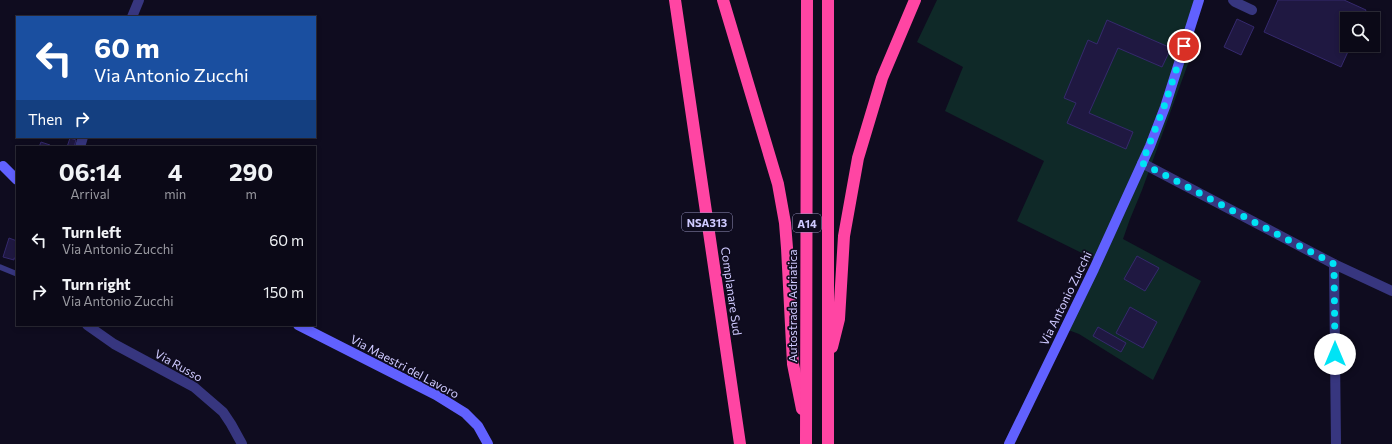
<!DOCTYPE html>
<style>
:root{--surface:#0b0917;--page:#191724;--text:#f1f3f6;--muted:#9a9aa1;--line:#2b2a36}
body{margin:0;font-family:Commissioner,sans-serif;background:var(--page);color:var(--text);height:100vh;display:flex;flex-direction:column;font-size:15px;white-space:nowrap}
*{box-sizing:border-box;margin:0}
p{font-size:13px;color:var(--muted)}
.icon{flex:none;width:22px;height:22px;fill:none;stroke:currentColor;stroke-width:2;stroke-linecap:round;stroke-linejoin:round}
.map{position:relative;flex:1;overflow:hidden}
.side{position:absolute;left:16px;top:146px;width:300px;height:180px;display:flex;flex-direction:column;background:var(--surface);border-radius:0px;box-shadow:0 2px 6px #0003,0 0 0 1px var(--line)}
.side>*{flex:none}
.hud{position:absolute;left:16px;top:16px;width:300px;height:122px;border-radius:0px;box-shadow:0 2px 6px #0003,0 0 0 1px var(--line);background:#1a4fa0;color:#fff;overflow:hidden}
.buttons{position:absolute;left:1340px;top:12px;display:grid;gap:8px}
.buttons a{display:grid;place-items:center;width:40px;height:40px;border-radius:0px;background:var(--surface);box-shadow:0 2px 6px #0003,0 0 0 1px var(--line);font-size:20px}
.pin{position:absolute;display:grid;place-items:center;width:34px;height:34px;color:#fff;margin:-17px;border:2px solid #fff;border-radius:50%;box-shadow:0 1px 4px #0007}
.me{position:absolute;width:44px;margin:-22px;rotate:0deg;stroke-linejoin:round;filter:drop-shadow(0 0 3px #0008)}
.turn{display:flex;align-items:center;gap:14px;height:84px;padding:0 12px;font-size:18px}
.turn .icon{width:52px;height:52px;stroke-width:2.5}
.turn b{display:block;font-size:28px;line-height:34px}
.then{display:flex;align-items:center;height:38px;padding:0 12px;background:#0003;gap:8px;font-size:15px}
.eta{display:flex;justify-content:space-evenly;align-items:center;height:68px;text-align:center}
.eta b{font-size:24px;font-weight:700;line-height:28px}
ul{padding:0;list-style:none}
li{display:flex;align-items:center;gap:12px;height:52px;padding:0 12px}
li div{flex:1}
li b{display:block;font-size:15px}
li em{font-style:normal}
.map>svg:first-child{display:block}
</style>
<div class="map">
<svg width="1392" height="444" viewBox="0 0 1392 444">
<rect width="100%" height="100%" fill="#0f0c1f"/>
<!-- green -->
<polygon fill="#0f2928" points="937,0 1195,0 1182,45 1193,50 1142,190 1130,219 1123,239 1201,281 1153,380 1079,334 1063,328 1094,259 1017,221 1044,161 945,111 963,67 917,42"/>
<!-- building -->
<g fill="#1f1841" stroke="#35296d">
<polygon points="1278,0 1344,0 1366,10 1362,19 1347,19 1347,45 1351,45 1341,67 1264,32"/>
<polygon points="1237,19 1254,27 1241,55 1224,47"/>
<polygon points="1107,20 1171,48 1162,67 1118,48 1089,113 1133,132 1126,149 1067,123 1076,103 1064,98 1088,40 1097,44"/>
<polygon points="70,138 76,140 74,147 67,147"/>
<polygon points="41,142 50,145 49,147 39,147"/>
<polygon points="9,238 17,241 17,259 14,258 14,260 3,257"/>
<polygon points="1137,256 1159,268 1145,291 1124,279"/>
<polygon points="1130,307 1157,322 1143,348 1116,333"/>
<polygon points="1098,327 1126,343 1121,352 1093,336"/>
</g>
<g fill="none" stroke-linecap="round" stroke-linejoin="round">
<!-- lane -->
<polyline stroke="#37367f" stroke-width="5.5" points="0,267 17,274"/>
<!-- street -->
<g stroke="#37367f" stroke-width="10">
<polyline points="1233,0 1235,2 1252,10"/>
<polyline points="132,17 139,0"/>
<polyline points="80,147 83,137"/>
<polyline points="1142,163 1334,264 1336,444"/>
<polyline points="1334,264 1392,291"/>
<polyline points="87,325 114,344 194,387 223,412 231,424 242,444"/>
</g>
<!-- secondary -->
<g stroke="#6161ff" stroke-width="10">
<polyline points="3,166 17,180"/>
<polyline points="298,325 436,395 465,413 478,426 488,444"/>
<polyline points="1009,444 1094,269 1150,146 1165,107 1199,0"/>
</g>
<!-- highway -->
<g stroke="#ff45a3" stroke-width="12">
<polyline points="675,0 740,444"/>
<polyline points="723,0 778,184 785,223 787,248 793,364 802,409"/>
<polyline points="832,347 839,319 844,236 858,158 882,78 915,0"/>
<polyline points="806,444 807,0"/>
<polyline points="828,444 828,0"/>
</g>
</g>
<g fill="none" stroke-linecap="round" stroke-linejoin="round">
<!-- route -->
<polyline stroke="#00e3f5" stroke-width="7" stroke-dasharray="0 12.6" points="1184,46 1164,107 1142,163 1334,264 1335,354"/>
</g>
<g text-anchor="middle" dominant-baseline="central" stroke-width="3.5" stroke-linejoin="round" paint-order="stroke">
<!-- shield labels -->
<g fill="#0f0c1f" stroke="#9591bc" stroke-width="1">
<rect x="682" y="213" width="50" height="18" rx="3"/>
<rect x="793" y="214" width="28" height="18" rx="3"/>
</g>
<g font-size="11" font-weight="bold" fill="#cfcaff">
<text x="707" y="222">NSA313</text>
<text x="807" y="223">A14</text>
</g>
<!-- street labels -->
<g font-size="12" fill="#cfcaff" stroke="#0f0c1f">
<text transform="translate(732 291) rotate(82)">Complanare Sud</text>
<text transform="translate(1065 298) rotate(-64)">Via Antonio Zucchi</text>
<text transform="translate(792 306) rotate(-90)">Autostrada Adriatica</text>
<text transform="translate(179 365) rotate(29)">Via Russo</text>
<text transform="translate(405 366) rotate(28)">Via Maestri del Lavoro</text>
</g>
</g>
</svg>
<div class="buttons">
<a><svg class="icon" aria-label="search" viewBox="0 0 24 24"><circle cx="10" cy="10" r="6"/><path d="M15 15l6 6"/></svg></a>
</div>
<div class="pin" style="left:1184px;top:46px;background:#d93025"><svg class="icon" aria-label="arrive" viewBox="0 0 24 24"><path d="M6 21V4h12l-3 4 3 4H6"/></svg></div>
<svg class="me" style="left:1335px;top:354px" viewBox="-20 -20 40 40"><circle r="19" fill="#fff"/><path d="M0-13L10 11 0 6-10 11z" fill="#00e3f5"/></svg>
<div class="hud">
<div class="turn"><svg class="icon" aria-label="left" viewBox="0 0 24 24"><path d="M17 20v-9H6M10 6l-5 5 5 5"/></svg><div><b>60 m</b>Via Antonio Zucchi</div></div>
<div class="then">Then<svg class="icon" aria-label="right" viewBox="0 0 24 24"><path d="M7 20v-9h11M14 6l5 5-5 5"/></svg></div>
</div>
<section class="side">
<div class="eta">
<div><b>06:14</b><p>Arrival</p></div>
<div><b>4</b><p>min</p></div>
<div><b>290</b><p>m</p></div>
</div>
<ul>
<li><svg class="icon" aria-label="left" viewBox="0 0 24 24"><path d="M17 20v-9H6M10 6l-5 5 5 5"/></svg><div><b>Turn left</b><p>Via Antonio Zucchi</p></div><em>60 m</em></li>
<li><svg class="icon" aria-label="right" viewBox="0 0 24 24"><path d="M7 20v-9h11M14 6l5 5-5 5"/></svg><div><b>Turn right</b><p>Via Antonio Zucchi</p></div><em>150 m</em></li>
</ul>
</section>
</div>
